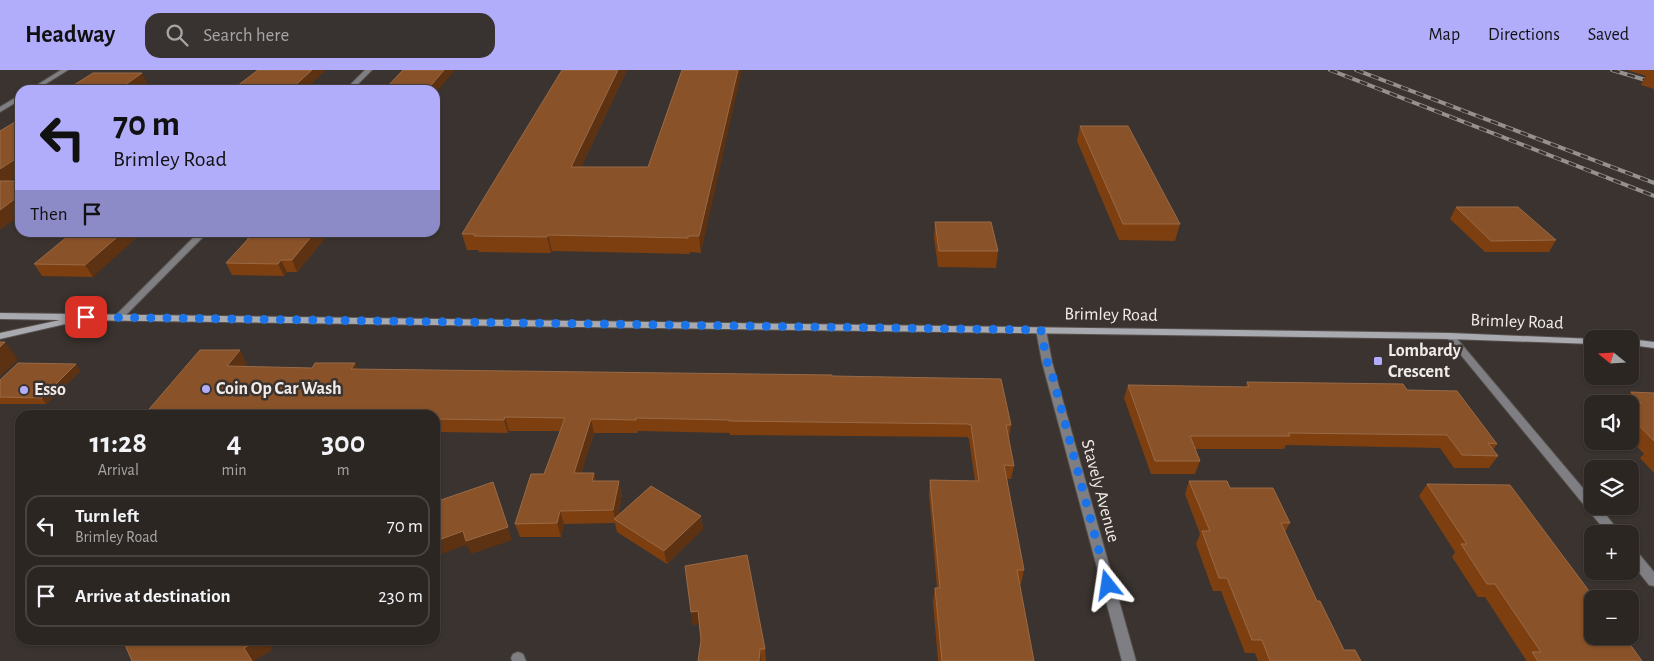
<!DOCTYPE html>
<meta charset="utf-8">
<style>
:root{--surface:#2c2623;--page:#383230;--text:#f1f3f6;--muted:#a6a5a6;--line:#484341;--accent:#b1adfa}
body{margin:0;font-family:"Alegreya Sans",sans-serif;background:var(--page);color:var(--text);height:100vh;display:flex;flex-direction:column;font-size:19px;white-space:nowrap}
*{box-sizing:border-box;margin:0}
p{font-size:16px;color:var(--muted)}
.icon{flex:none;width:28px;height:28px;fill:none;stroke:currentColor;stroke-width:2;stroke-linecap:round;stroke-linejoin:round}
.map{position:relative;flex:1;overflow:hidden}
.side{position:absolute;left:15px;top:340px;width:425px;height:235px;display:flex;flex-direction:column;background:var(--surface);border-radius:15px;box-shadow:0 1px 4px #0004,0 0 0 1px var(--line)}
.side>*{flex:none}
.top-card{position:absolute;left:15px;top:15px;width:425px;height:152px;border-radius:15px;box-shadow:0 1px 4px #0004,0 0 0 1px var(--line);background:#b1adfa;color:#111;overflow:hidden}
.needle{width:32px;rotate:288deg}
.fabs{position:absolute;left:1584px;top:260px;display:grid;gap:10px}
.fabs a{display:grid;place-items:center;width:55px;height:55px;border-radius:10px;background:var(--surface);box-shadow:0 1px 4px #0004,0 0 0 1px var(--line);font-size:25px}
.pin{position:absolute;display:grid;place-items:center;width:42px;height:42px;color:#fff;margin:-21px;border-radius:10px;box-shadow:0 2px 8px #0006}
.me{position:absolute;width:55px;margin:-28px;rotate:345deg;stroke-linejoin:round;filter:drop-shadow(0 0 4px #0008)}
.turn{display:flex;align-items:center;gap:18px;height:105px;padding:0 15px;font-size:22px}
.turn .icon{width:65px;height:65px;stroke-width:2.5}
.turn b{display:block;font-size:35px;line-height:42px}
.then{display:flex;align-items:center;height:48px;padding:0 15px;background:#0003;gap:10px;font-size:19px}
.eta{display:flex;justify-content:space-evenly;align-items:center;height:85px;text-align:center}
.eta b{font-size:30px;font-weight:600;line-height:35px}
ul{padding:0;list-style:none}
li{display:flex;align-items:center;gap:15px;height:62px;margin:0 10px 8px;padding:0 5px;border:2px solid var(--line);border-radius:15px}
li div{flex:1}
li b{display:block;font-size:19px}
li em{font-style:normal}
header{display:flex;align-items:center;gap:30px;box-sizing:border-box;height:70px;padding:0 25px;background:var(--accent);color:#111}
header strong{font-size:24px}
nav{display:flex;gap:28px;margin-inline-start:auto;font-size:18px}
.search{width:350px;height:45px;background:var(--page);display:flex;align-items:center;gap:12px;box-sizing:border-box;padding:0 18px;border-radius:15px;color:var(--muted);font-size:19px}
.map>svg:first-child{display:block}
</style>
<header>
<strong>Headway</strong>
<div class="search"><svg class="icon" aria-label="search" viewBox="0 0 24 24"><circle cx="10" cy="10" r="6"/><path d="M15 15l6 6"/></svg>Search here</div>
<nav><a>Map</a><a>Directions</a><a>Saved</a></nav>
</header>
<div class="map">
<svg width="1654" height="591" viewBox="0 0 1654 591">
<rect width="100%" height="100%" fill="#3a332f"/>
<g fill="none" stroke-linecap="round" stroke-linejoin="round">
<defs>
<g id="street">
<polygon points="61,0 68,0 36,20 29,20"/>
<polygon points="365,0 372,0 352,20 345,20"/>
<polygon points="20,25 20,30 0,42 0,37"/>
<polygon points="199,162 208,162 122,249 116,249 114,247"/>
<polygon points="1041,257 1046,260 1052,292 1136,591 1122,591 1042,292 1036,260"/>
<polygon points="1450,263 1453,264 1592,429 1592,436 1599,436 1621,464 1608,464 1447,268 1445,266"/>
<polygon points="1630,477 1634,478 1654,502 1654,516 1649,515 1630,491"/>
<polygon points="518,582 523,584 526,591 512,591 511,588 513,584"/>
</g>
<g id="secondary">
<polygon points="0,243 1450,263 1595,269 1592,269 1592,274 1450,269 71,250 70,253 0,269 0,263 60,250 0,249"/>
<polygon points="1630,269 1654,272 1654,278 1630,275"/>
</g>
</defs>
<!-- street casing -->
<use href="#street" stroke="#57514d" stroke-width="2"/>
<!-- secondary casing -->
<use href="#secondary" stroke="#57514d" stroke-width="2"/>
<!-- street -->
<use href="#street" fill="#7f7f83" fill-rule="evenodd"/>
<!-- secondary -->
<use href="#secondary" fill="#a9a9b0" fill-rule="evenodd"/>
<defs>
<g id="rail">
<polyline points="1330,0 1654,126"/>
<polyline points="1356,0 1654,113"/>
<polyline points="1612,0 1649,11"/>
</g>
</defs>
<!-- rail casing -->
<use href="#rail" stroke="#97918e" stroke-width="4"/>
<!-- rail -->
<use href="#rail" stroke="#3a332f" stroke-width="2.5" stroke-dasharray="8" stroke-linecap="butt"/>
</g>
<!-- wall -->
<g fill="#7d3f10">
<polygon points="627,0 581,97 648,97 682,0 701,183 690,182 690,184 552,181 551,183 479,182 478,180 467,180 462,164"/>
<polygon points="1627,0 1654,0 1654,19 1641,15 1646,6"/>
<polygon points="1080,56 1180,154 1175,171 1119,170 1077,71"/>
<polygon points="1456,137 1556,170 1549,182 1485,182 1450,149"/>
<polygon points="935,152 998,181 996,198 938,197 934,168"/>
<polygon points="73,162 93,207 42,206 34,194"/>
<polygon points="252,162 330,162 297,202 287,202 284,206 232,205 226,193 248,170 247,168"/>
<polygon points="247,293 244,297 312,298 355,293 357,299 832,306 1011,355 1009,367 1014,396 1011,409 1007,409 1024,500 1021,514 1019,514 1034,591 938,591 933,532 935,518 937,518 929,424 930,410 975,411 969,369 967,367 730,365 730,363 638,361 638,363 594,363 581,403 594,403 596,411 622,424 618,446 701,446 703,459 667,494 617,462 615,453 564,454 561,467 520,467 515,454 544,404 560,361 509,361 508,363 435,362 435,345 144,345"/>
<polygon points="76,294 80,301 46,334 0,334 0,310"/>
<polygon points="1247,312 1497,374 1493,380 1498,386 1489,398 1454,398 1440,378 1286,375 1284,379 1195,379 1200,391 1195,404 1151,404 1124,328 1128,315 1246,317"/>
<polygon points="1631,322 1654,323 1654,403 1640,388 1644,384 1630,369 1630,334 1617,334 1618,333 1623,333"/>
<polygon points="1189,411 1230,418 1290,453 1285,462 1317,531 1344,580 1361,591 1258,591 1255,583 1245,583 1221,521 1213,521 1196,474 1200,464 1185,424"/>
<polygon points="1427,414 1642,591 1525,591 1526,590 1485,527 1478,527 1452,487 1455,482 1419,426"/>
<polygon points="685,496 765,579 766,591 698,591 701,570 699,554 693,555"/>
</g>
<!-- shaded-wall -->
<g fill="#5d3213">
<polygon points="312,0 324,0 325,1 305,20 290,20"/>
<polygon points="444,0 455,0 435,24 435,20 427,20"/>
<polygon points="618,0 627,0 574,112 571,97"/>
<polygon points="738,0 742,0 701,183 699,166"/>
<polygon points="142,3 148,15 141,20 118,20"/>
<polygon points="20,86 20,104 0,118 0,99"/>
<polygon points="20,125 20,145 0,160 0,140"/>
<polygon points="123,162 143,162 93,207 85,195"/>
<polygon points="315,162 330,162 297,202 292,190"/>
<polygon points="548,165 552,181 551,183 547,167"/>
<polygon points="281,190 287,202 284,206 278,194"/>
<polygon points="5,272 18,290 0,306 0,277"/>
<polygon points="240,280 247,293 234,310 227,296"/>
<polygon points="355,293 361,307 351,299"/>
<polygon points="76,294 80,301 46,334 42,328"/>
<polygon points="505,347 509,361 508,363 504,350"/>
<polygon points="591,349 594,363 577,417 574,403"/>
<polygon points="594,403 597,417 592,411"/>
<polygon points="619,411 622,424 617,450 615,449 613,440"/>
<polygon points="493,412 512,470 471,484 467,475 441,484 436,471 463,461"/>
<polygon points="560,441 564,454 561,467 557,453"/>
<polygon points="701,446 703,459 667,494 664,481"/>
<polygon points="698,541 700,554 693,555 691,542"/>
<polygon points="258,570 283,570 271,577 272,580 254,591 252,591 244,578"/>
<polygon points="760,579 761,591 759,591"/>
</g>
<!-- building -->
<g fill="#895228" stroke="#9a6a46">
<polygon points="258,0 312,0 290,20 232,20"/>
<polygon points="403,0 444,0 427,20 384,20"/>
<polygon points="562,0 618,0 571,97 648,97 682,0 738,0 699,166 688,166 688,168 548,165 547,167 474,166 475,164 462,164"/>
<polygon points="93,3 142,3 118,20 66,20"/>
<polygon points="20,49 20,86 0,99 0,61"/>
<polygon points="1080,56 1128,56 1180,154 1123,154"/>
<polygon points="0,111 20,111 20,125 0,140"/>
<polygon points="1456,137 1518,137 1556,170 1491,171"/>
<polygon points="935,152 991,152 998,181 939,181"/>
<polygon points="73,162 123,162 85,195 34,194"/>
<polygon points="252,162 315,162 292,190 281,190 278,194 226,193 249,168 247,168"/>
<polygon points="0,272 5,272 0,277"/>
<polygon points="200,280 240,280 227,296 312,298 315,293 355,293 351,299 832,305 832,306 1001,309 1011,355 1006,355 1014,396 1004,395 1024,500 1017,500 1034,591 942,591 935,518 940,518 930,410 979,411 971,355 968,354 729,351 729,350 636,348 636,350 591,349 574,403 594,403 592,411 619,411 613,440 560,441 557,453 515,454 531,404 544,404 565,348 505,347 504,350 435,349 435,345 256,343 255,345 144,345"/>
<polygon points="18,293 76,294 42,328 0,327 0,310"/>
<polygon points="1247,312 1403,314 1407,320 1457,321 1497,374 1488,373 1498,386 1462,385 1447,365 1288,363 1290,366 1190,366 1200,391 1155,391 1128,315 1249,317"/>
<polygon points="1631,322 1654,323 1654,371 1630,346 1630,334 1619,334 1618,333 1641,333"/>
<polygon points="1189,411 1227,411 1230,418 1273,418 1290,453 1281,453 1317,531 1320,531 1344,580 1355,580 1361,591 1270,591 1262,570 1252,570 1227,508 1219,508 1202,461 1210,461"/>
<polygon points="493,412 508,457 466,471 463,461 436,471 435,467 435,432"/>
<polygon points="1427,414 1510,415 1595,529 1592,529 1592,566 1624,566 1642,591 1538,591 1532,582 1541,582 1495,514 1487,514 1461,474 1467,474"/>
<polygon points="651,416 701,446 664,481 614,449"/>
<polygon points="747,485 765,579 760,579 759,591 698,591 701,570 698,541 691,542 685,496"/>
<polygon points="123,570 258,570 244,578 252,591 132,591"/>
</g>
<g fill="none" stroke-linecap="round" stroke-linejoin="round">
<!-- route -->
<polyline stroke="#1a73e8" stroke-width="9" stroke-dasharray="0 16.2" points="86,247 1041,260 1047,292 1052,304 1108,515"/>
</g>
<!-- markers -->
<g fill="#b1adfa" stroke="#3a332f" stroke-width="2">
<rect x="1373" y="286" width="10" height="10" rx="2.5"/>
<circle cx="206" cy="319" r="5"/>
<circle cx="24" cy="320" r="5"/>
</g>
<g text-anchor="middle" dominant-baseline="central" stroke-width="5" stroke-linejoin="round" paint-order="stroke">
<!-- street labels -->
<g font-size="18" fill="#f1ecea" stroke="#3a332f">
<text transform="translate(1111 245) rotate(1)">Brimley Road</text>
<text transform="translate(1517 252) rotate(2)">Brimley Road</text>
<text transform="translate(1100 421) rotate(75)">Stavely Avenue</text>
</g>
<!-- poi labels -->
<g font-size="18" font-weight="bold" fill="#f1ecea" stroke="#3a332f" text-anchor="start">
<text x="1388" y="281">Lombardy<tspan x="1388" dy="21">Crescent</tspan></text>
<text x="216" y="319">Coin Op Car Wash</text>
<text x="34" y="320">Esso</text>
</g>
</g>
</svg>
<div class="fabs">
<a><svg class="needle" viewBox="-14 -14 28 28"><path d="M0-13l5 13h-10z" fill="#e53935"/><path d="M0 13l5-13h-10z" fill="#a6a5a6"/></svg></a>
<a><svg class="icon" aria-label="sound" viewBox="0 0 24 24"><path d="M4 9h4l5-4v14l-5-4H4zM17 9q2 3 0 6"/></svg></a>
<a><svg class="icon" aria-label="layers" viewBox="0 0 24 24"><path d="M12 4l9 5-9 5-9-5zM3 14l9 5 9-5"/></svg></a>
<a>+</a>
<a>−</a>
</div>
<div class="pin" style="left:86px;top:247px;background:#d93025"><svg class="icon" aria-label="arrive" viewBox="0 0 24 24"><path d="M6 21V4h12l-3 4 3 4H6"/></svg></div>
<svg class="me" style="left:1108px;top:515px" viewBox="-20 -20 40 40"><path d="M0-17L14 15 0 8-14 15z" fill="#1a73e8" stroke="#fff" stroke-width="4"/></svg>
<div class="top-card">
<div class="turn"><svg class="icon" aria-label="left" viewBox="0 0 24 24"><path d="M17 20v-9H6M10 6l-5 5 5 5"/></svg><div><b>70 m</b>Brimley Road</div></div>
<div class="then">Then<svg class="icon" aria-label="arrive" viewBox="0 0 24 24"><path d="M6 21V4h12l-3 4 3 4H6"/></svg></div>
</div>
<section class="side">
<div class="eta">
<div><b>11:28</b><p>Arrival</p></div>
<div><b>4</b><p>min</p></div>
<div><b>300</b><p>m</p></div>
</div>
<ul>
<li><svg class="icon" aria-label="left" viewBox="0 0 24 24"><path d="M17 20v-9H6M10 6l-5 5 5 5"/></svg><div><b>Turn left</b><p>Brimley Road</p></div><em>70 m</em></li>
<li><svg class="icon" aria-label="arrive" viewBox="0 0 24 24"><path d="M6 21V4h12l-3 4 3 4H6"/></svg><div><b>Arrive at destination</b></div><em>230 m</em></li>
</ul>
</section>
</div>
